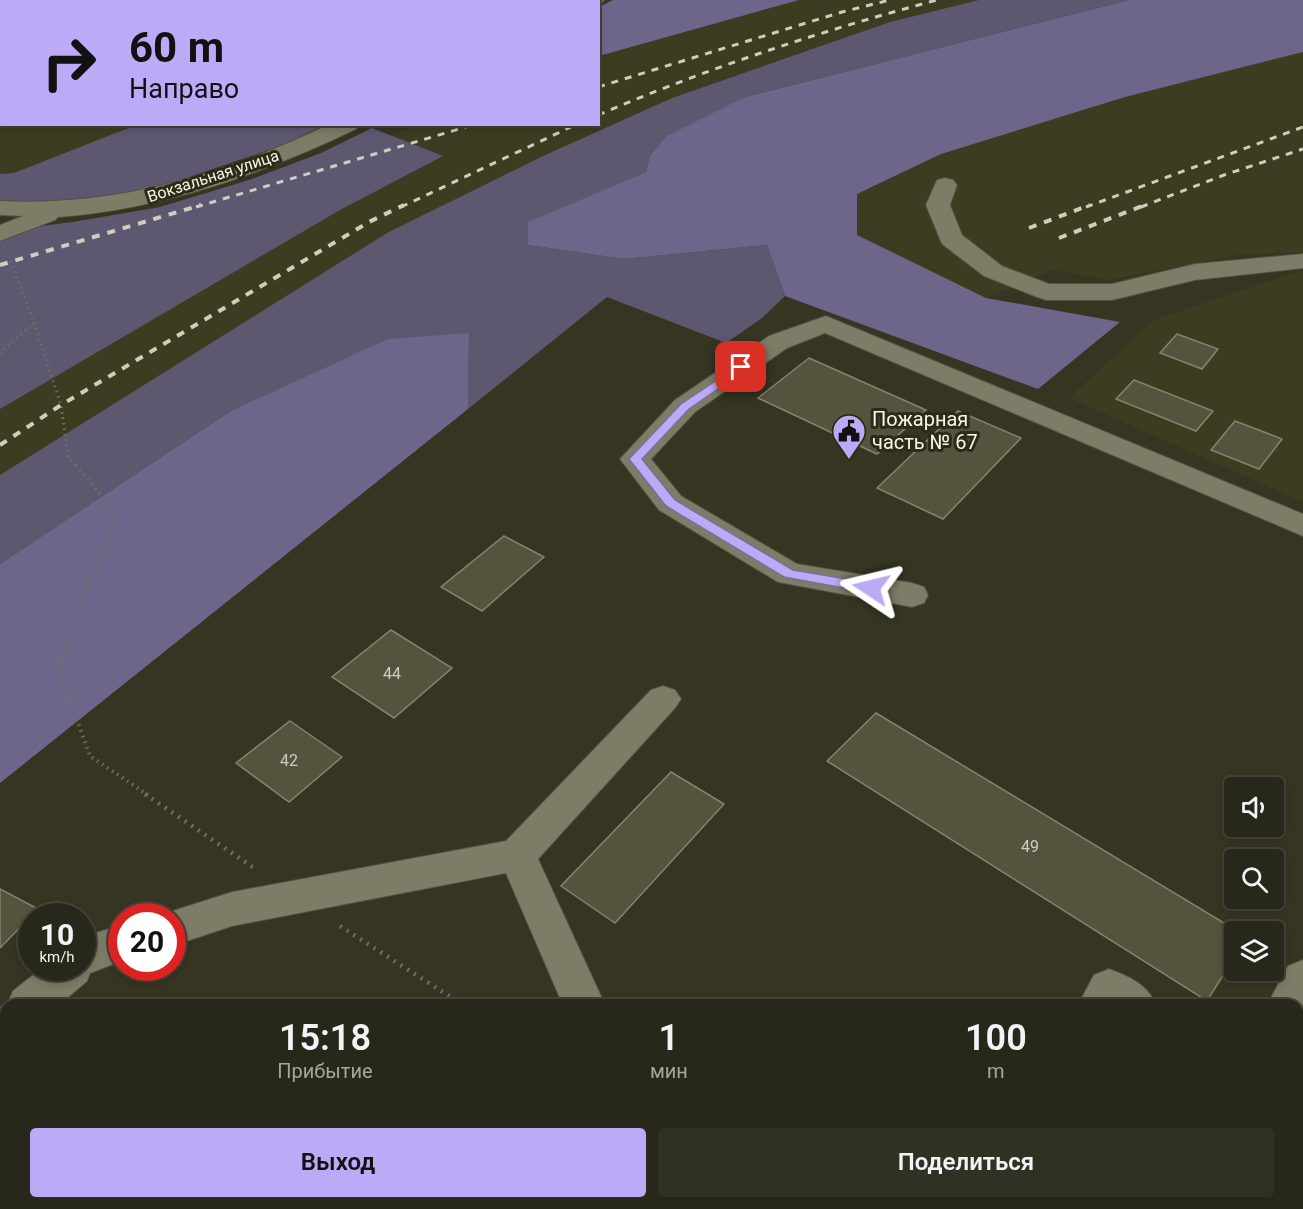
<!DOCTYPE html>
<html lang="ru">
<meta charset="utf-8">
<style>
:root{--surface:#28281a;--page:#303023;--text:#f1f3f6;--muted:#a5a6a2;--line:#444439;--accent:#bcaaf6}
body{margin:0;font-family:Roboto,sans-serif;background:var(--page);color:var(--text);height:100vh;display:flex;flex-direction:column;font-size:22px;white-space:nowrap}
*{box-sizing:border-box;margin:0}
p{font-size:20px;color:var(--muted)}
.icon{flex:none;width:33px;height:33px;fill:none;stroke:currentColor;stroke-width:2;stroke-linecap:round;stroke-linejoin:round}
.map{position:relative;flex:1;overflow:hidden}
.drawer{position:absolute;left:0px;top:999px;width:1304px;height:210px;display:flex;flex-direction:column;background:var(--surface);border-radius:18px 18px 0 0;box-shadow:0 3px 9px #0003,0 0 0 2px var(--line)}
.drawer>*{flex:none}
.guide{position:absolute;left:0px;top:0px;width:600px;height:126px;box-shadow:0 3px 9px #0003,0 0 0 2px var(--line);background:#bcaaf6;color:#111;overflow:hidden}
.tools{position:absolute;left:1224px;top:777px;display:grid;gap:12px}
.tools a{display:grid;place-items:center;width:60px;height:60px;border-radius:6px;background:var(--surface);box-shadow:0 3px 9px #0003,0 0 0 2px var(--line);font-size:30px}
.speed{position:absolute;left:18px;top:903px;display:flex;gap:12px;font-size:30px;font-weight:700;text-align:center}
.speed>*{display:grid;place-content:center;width:78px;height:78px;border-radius:50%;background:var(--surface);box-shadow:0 3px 9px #0003,0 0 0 2px var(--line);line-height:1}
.speed small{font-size:15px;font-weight:400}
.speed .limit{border:9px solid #d22;background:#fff;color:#111}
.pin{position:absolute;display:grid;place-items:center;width:51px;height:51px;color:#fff;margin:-26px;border-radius:12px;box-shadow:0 3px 9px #0006}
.me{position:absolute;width:66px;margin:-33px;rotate:280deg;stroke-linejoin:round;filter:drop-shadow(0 0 4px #0008)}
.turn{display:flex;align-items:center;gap:21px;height:126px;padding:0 30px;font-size:27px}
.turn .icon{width:78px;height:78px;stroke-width:2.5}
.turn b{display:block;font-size:42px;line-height:51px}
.eta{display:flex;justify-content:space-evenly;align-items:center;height:102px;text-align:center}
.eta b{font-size:36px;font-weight:600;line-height:42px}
.cta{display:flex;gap:12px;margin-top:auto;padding:12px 30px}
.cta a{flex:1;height:69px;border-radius:6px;background:var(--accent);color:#111;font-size:24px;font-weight:600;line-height:69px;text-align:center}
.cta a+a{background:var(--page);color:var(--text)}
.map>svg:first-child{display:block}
</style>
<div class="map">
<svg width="1303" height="1209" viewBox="0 0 1303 1209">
<rect width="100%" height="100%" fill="#363522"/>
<!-- built -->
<g fill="#3d3c21">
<polygon points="0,0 446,0 2,2 2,124 136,125 14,173 0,174"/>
<polygon points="799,0 979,0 890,22 672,98 543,156 387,234 0,475 0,409 340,210 442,156 389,135 422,124 598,124 599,56"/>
<polygon points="1303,52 1303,254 1295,252 1237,255 1109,280 1052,270 986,298 857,235 857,194 941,154 1125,97"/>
<polygon points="1299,271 1303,272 1303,502 1069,398 1154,320"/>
</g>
<!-- green -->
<g fill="#5d5870">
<polygon points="979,0 1129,0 745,97 650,156 646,172 529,222 528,245 624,259 767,245 785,296 762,318 726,343 607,297 468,409 469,333 229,412 0,564 0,475 387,233 543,156 672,98 890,22"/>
<polygon points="136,125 324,125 286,144 166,185 80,202 0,201 0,174 14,173"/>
<polygon points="372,128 443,156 340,210 0,409 0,231 73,222 160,207 249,180 321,153"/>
</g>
<!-- forest -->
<g fill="#6e668a">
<polygon points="613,0 799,0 599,56 599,7"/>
<polygon points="1129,0 1303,0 1303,52 1125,97 941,154 857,194 857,235 986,298 1120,322 1038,389 785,296 767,245 624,259 528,245 528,222 646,172 650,156 667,136 745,97"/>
<polygon points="469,333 468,409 0,783 0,564 229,412 388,339"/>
</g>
<!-- building -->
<g fill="#54533e" stroke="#84836c" stroke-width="1.5">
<polygon points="1177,334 1218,349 1202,369 1160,353"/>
<polygon points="809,358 926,410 877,454 758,398"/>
<polygon points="1134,380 1213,411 1196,431 1116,399"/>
<polygon points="958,411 1021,438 943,519 877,488"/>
<polygon points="1235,421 1282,439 1259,469 1211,450"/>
<polygon points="504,536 544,557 482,611 441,587"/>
<polygon points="391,630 452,668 394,718 332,677"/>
<polygon points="876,713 1239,932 1234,932 1234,958 1207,1001 827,761"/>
<polygon points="290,721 342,757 289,802 236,763"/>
<polygon points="671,772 724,804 615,923 561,886"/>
<polygon points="0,889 38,909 0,948"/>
<polygon points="1303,1040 1303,1201 1299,1209 1209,1209 1213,1203 1298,1203 1298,1049"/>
<polygon points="106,1203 139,1203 132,1209 112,1209"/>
<polygon points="262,1203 336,1203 343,1209 257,1209"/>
<polygon points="718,1203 870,1203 865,1209 713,1209"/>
</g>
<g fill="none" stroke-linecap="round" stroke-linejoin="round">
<defs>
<g id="minor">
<polygon points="584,0 604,0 598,6 598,2 583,2"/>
<path d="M330 124H358L356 129C262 174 163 209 58 217L55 220 0 241V225L23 216 0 215V201C116 207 226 174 330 124Z"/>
<polygon points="945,178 953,180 957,185 950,205 962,235 1002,266 1049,284 1112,284 1195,264 1303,254 1303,268 1195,280 1112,300 1046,300 1037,297 984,276 942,244 926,205 937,180"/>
<polygon points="826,316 1303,514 1303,536 825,333 787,348 695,412 651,459 681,496 797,564 912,583 924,587 928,595 924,603 912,607 778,582 659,510 620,459 675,400 769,336"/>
<polygon points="663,686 675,690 681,699 675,708 538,859 605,1005 563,1005 506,873 232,926 172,946 172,916 157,916 232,892 506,841 651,690"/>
<polygon points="122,925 122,961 90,973 87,981 59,1005 6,1005 6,1047 0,1049 0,1007 7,1005 13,991 42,968 82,968 82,937"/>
<polygon points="1303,960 1303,1019 1298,1021 1298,1005 1267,1005 1288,966"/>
<path d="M1109 969C1130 977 1147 984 1156 1005H1078L1094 975Z"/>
<rect x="521" y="1203" width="48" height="6"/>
<polygon points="959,1203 1007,1203 1004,1209 956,1209"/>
</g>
</defs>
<!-- minor casing -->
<use href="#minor" stroke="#525140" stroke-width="2"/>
<!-- path-far2 -->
<g stroke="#706f5e" stroke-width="3" stroke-dasharray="1.5 4" stroke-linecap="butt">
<polyline points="34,323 61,405 68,456 77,467"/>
<polyline points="0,353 34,323 9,257"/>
</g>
<!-- path-far1 -->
<polyline stroke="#706f5e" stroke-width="4" stroke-dasharray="1.5 4.5" stroke-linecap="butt" points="76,465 116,514 58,667 90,756 148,795"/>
<!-- path -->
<g stroke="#706f5e" stroke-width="4.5" stroke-dasharray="2 6" stroke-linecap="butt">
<polyline points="145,794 254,868"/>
<polyline points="340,926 463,1005"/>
</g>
<!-- minor -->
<use href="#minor" fill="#7d7c66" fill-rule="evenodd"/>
<!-- rail-far1 -->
<g stroke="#cecdbf" stroke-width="3" stroke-dasharray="7 7" stroke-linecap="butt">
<polyline points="598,87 842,12 890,0"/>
<path d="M598 115C708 68 821 31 937 0"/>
<polyline points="196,207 476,124"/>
<polyline points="401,207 577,124"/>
<polyline points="1086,207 1303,127"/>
<polyline points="1141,207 1224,175 1303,149"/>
</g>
<!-- rail -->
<g stroke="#cecdbf" stroke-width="4" stroke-dasharray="8 8" stroke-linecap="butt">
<polyline points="1029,228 1090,205"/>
<polyline points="1059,238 1145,205"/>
<polyline points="0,265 201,205"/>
<polyline points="0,445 61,405 369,222 404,205"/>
</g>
</g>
<!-- route -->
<polygon fill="#bcaaf6" stroke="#7a6ea0" stroke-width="1.5" points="741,364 745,365 745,370 689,409 642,459 675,500 793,570 871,583 876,585 878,588 876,591 871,593 784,577 666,506 629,459 681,404"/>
<!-- icons -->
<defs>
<symbol id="civic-pin" viewBox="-11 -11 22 30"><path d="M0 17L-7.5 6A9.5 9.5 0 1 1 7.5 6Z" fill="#bcaaf6" stroke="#2c2b18"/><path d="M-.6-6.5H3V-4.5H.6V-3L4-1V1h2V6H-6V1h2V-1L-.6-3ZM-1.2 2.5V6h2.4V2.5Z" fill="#111"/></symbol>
</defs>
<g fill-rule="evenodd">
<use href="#civic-pin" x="830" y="412" width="38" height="52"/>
</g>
<g text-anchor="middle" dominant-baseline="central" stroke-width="6" stroke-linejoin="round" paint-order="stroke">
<!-- far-street labels -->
<g font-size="16" fill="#f6f6e9" stroke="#2c2b18">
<text transform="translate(213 176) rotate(-18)">Вокзальная улица</text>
</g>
<!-- number labels -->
<g font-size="16" fill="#cecdbe">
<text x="392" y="673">44</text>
<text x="289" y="760">42</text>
<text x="1030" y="846">49</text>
</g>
<!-- poi labels -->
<g font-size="20" fill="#f6f6e9" stroke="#2c2b18" text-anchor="start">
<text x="872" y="419">Пожарная<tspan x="872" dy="23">часть № 67</tspan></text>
</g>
</g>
</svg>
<div class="tools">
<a><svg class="icon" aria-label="sound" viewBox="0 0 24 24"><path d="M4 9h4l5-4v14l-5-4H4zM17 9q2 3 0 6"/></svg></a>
<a><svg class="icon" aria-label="search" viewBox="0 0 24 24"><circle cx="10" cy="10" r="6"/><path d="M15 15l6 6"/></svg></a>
<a><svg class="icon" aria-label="layers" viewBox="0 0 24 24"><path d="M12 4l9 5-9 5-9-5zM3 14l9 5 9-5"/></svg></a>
</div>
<div class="speed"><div>10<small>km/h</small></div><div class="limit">20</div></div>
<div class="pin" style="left:741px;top:367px;background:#d93025"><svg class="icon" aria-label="arrive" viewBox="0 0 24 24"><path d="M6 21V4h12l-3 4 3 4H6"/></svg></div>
<svg class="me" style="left:871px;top:588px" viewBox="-20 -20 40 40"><path d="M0-17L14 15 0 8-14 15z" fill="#bcaaf6" stroke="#fff" stroke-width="4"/></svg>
<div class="guide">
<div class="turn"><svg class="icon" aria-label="right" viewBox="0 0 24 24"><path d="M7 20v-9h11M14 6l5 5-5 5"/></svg><div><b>60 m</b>Направо</div></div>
</div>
<section class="drawer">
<div class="eta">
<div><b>15:18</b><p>Прибытие</p></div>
<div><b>1</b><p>мин</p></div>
<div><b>100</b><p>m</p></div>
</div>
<div class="cta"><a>Выход</a><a>Поделиться</a></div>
</section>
</div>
